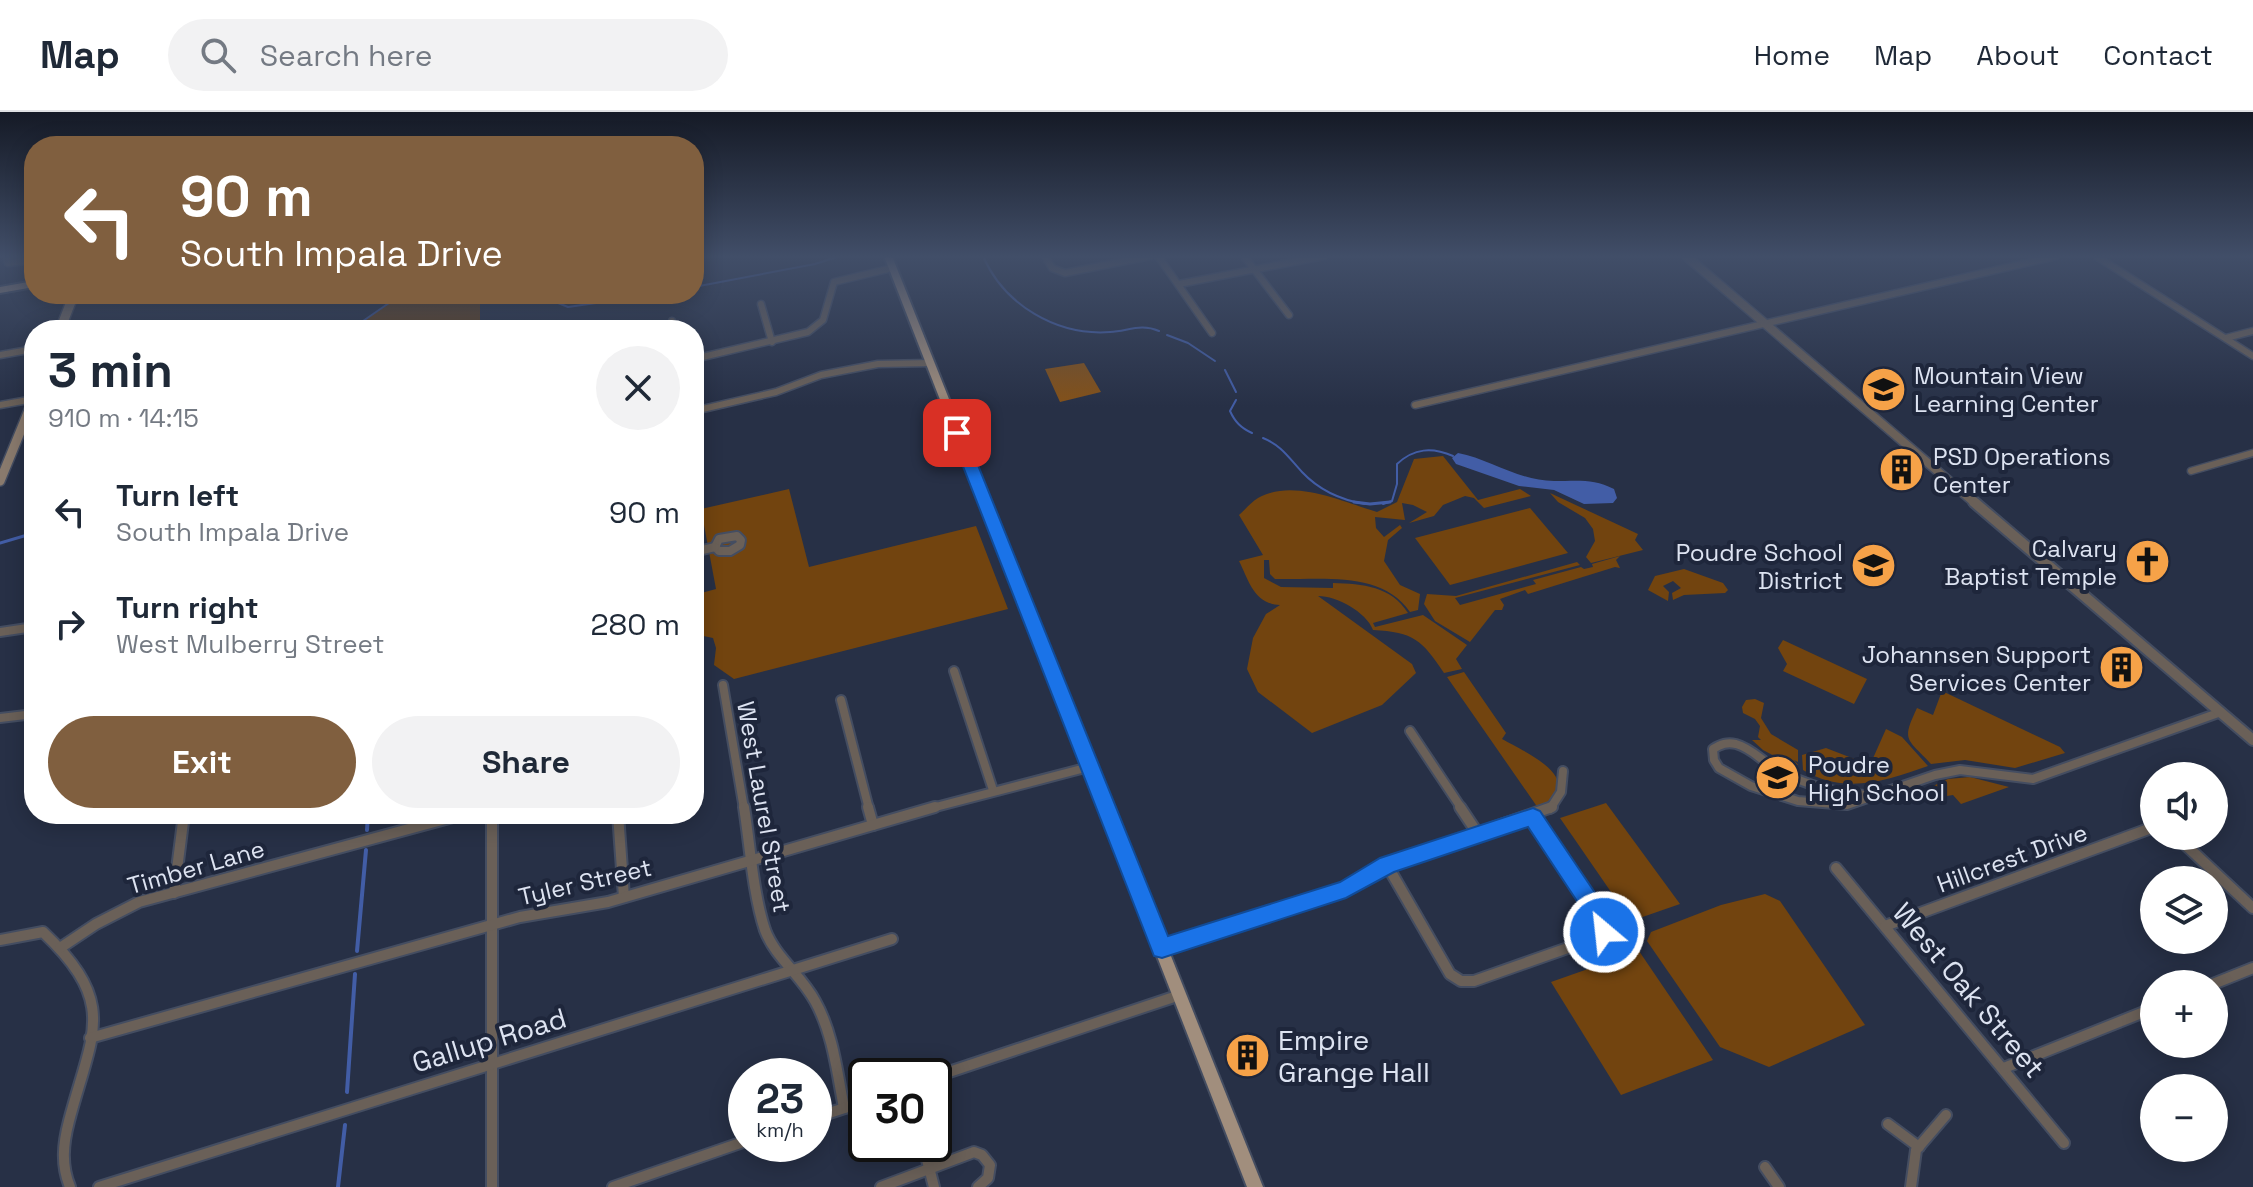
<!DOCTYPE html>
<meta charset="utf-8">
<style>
:root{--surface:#fff;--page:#f2f2f3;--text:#1f2937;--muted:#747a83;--line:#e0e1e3;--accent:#805f3f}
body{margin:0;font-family:"Space Grotesk",sans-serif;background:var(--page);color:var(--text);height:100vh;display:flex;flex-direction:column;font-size:30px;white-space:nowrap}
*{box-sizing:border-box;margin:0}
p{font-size:26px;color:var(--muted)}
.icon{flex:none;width:44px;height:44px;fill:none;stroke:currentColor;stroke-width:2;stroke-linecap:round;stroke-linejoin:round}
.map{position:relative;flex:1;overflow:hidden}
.sheet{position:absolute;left:24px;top:208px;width:680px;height:504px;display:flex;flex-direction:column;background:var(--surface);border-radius:32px;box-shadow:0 4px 20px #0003}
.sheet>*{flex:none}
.guide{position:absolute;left:24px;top:24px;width:680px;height:168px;border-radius:32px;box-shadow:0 4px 20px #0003;background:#805f3f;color:#fff;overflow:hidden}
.fabs{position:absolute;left:2140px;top:650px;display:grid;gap:16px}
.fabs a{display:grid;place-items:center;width:88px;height:88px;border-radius:50%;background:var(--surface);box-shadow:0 4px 20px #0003;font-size:40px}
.speed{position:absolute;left:728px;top:946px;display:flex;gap:16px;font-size:40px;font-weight:700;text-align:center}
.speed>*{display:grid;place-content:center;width:104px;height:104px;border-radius:50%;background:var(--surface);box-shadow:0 4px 20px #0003;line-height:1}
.speed small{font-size:20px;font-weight:400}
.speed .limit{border:4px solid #111;border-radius:12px;background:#fff;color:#111}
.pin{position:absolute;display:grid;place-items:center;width:68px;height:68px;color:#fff;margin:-34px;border-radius:16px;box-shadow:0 4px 12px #0006}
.me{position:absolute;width:88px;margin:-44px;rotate:332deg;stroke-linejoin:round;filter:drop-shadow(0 0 6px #0008)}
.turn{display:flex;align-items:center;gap:28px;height:168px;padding:0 24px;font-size:36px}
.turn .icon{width:104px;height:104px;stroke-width:2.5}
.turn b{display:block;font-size:56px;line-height:68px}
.round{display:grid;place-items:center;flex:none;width:84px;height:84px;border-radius:42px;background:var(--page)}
.head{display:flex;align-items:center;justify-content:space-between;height:136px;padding:0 24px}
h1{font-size:48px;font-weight:800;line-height:60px}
.primary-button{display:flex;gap:16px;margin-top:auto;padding:16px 24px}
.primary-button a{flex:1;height:92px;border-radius:48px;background:var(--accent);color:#fff;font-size:32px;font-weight:800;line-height:92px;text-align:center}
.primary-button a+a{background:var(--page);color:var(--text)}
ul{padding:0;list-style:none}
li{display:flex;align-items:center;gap:24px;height:112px;padding:0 24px}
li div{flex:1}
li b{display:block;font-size:30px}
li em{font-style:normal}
header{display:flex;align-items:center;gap:48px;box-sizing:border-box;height:112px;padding:0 40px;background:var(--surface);border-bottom:2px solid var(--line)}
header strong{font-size:38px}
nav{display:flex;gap:44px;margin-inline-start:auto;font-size:28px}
.search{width:560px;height:72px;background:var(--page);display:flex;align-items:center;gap:20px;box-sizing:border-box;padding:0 28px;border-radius:44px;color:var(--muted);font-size:30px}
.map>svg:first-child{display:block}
</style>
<header>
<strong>Map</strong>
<div class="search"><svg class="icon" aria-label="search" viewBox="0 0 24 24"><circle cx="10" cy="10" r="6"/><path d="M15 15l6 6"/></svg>Search here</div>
<nav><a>Home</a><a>Map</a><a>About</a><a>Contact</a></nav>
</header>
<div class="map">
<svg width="2253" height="1075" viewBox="0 0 2253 1075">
<rect width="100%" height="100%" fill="#273046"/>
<!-- green -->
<g fill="#72440f">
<polygon points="402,182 480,182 480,215 465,218 350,218"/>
<path d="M1443 344 1478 388 1520 377 1531 384 1484 396 1474 386 1465 384 1443 393 1434 404 1409 411 1427 400 1413 393 1402 391 1405 408 1375 405 1376 416 1384 425 1400 413 1402 416 1388 428 1384 449 1400 473 1420 482 1418 498 1410 500C1382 458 1320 468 1275 467L1270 462 1269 448H1264V466L1281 475 1333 476V471C1363 472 1391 474 1408 501L1373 511 1375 515 1423 503 1467 533 1456 547 1462 557 1444 561C1422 528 1414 520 1373 518 1366 500 1337 484 1318 484L1412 552 1416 561 1382 593 1312 621 1258 580 1247 557 1253 526 1266 502 1280 493C1254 492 1249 469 1239 449L1263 443 1239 403C1246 397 1251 390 1258 386 1293 366 1343 390 1377 400L1397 390 1414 347Z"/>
<polygon points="789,377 809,455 976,414 1008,497 734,567 714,553 716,536 713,526 694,522 694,483 716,477 701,397"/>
<polygon points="1550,381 1638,422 1635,428 1643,438 1591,451 1586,445 1595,429 1593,417 1585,406 1558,390"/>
<polygon points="1530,396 1568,441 1450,473 1415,426"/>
<polygon points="1620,444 1616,448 1620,456 1615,455 1528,482 1525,478 1500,487 1504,493 1502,498 1495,498 1470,530 1435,509 1424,492 1427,482 1456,484 1577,450 1580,453 1455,486 1460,493 1536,472 1533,468 1581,455 1584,457 1593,455 1592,452"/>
<polygon points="1684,457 1723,471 1728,478 1725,481 1684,483 1673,488 1672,481 1681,476 1673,469 1663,474 1669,480 1668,489 1648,478 1655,464"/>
<polygon points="1783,528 1867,567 1854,592 1783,559 1787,552 1778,536"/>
<path d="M1464 560 1506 621 1502 627C1525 640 1592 669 1538 696L1447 565Z"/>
<path d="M1942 579 2060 635 2065 641 2015 656 1965 648 1931 652C1907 626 1901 630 1917 596L1933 603Z"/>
<polygon points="1755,587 1764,591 1761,606 1771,622 1798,638 1798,650 1794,648 1798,653 1793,654 1763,638 1752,628 1761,628 1758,625 1760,614 1755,607 1743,601 1742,595 1746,588"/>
<path d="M1886 617 1902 625 1928 654C1886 669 1844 683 1803 658L1802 643 1826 636 1870 653Z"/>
<polygon points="1970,665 2009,675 1961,692 1953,683 1941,685 1931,675 1948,667"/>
<polygon points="1606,691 1680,792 1631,809 1560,706"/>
<polygon points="1765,782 1780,789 1865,913 1769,955 1720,935 1647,829 1651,820 1721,793"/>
<polygon points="1639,839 1713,948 1621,983 1551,870"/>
</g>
<!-- forest -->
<polygon fill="#845118" points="1084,251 1101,280 1060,290 1045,257"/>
<!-- water -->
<path fill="#425da6" d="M1458 341C1490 347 1519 369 1554 369 1576 369 1593 366 1614 377L1617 386 1613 391 1584 392 1554 378 1519 374 1456 352 1452 346Z"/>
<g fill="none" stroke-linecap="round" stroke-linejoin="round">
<!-- stream-far2 -->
<g stroke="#425da6" stroke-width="2">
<path d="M983 144C1004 193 1057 224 1110 220 1128 219 1141 211 1159 219"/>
<polyline points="694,175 815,152 840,144"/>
<polyline points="536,182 568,195 659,182"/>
<polyline points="350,218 402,182"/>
<polyline points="1167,223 1188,231 1215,249"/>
<polyline points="1225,258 1236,280"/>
<path d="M1236 288 1230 299C1235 310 1241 316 1252 321"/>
<path d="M1263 326C1281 333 1289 346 1302 360 1318 377 1341 388 1365 392"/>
<path d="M1383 392 1392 389 1397 372V352C1414 336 1432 335 1453 344"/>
</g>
<!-- stream-far1 -->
<g stroke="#425da6" stroke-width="3">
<polyline points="1354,390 1370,392 1390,390"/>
<polyline points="0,431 34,421"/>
</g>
<!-- stream -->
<g stroke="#425da6" stroke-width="4">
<polyline points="367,718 368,702"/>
<polyline points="357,839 366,738"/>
<polyline points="347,980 355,862"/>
<polyline points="338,1075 345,1013"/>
</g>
<defs>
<g id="minor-far2">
<polyline points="7,144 8,151 34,148"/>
<polyline points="1045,144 1052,156 1065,161 1150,144"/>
<polyline points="1158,144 1212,221"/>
<polyline points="1244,144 1289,203"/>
<polyline points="2096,144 2253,244"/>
<polyline points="1179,172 1324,144"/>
<polyline points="761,192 772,230"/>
<polyline points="672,209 674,218"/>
<polyline points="2226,226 2253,219"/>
<polyline points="0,243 34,237"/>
<polyline points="694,247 808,220 823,208 834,170 892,156"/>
<polyline points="0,293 34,287"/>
<polyline points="1415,293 2056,144"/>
<polyline points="694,299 776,280 821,263 878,252 930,251"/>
<polyline points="2191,359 2253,341"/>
</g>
<g id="minor-far1">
<polygon points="737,424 741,428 740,433 730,439 719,439 715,435 719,427"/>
<polyline points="694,440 715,435"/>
<polyline points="0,520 34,515"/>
<polyline points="954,559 993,678"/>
<polyline points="723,573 744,697"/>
<polyline points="841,588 869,697"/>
<polyline points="0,606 34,602"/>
<polyline points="1410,619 1462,697"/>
<path d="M1874 683C1838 683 1804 673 1773 655 1761 648 1751 636 1736 632 1727 630 1721 632 1713 637L1714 648 1719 656 1751 674 1798 689 1847 693 1935 663 1960 658 2033 667 2221 600"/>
<polyline points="31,689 34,687"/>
<polyline points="928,697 1089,655"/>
<polyline points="1550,697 1561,680 1563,659"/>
</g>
<g id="minor">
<path d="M744 695C750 733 753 782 765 818 775 845 801 863 815 889 833 921 837 960 844 996"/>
<polyline points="868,695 873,713"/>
<polyline points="1460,695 1478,722"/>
<polyline points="492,702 492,1075"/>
<polyline points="618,702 624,785"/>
<polyline points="2176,724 2253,796"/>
<polyline points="1387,753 1450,862 1461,869 1474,869 1599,825 1604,820 1603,809 1533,705"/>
<polyline points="1836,756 2064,1031"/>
<polyline points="174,781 184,702"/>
<polyline points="1885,814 2154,715"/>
<path d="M0 828 43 820C119 892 92 921 69 1009 63 1032 61 1053 70 1075"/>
<polyline points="60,836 96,812 139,790 464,702"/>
<polyline points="1162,836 1346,777 1387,753 1552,695"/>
<polyline points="2213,872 2253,856"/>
<polyline points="90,926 520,805 608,790 935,695"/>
<polyline points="2004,956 2154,896"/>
<polyline points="934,965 1180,883"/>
<polyline points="814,1006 866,989"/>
<polyline points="1888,1012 1919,1035"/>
<polyline points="923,1032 934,1075"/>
<polyline points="1765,1055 1779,1075"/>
<polyline points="99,1075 892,827"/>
<polyline points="613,1075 746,1029"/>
<polyline points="881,1075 974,1040 982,1043 990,1053 988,1066 978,1075"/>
<polyline points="1911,1075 1916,1038 1946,1003"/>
</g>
<polyline id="tertiary-far1" points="1686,144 1976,392"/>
<polyline id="tertiary" points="1974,390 2253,628"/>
<g id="secondary">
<polyline points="60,218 74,182"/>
<polyline points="0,369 34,286"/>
</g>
<g id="primary">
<polygon points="884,144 892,144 1263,1075 1247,1075"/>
<polygon points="34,169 34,175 0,181 0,175"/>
</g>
</defs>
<!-- minor-far2 casing -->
<use href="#minor-far2" stroke="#444d61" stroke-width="9"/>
<!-- minor-far1 casing -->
<use href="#minor-far1" stroke="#444d61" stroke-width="12"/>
<!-- minor casing -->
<use href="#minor" stroke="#444d61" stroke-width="14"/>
<!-- tertiary-far1 casing -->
<use href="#tertiary-far1" stroke="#444d61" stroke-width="11"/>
<!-- tertiary casing -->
<use href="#tertiary" stroke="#444d61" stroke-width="14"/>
<!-- secondary casing -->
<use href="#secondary" stroke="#444d61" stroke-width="12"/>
<!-- primary casing -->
<use href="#primary" stroke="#444d61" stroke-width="4"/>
<!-- minor-far2 -->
<use href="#minor-far2" stroke="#6a6058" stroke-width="6"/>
<!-- minor-far1 -->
<use href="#minor-far1" stroke="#6a6058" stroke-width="8"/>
<!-- minor -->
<use href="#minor" stroke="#6a6058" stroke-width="10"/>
<!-- tertiary-far1 -->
<use href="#tertiary-far1" stroke="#6a6058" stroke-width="8"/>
<!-- tertiary -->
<use href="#tertiary" stroke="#6a6058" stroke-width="10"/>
<!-- secondary -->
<use href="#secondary" stroke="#897a6d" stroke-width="9"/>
<!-- primary -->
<use href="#primary" fill="#a18e7d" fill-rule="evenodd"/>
</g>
<!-- sky -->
<linearGradient id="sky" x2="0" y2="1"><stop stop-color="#151a26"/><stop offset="0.49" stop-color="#414e68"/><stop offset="1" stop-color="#414e68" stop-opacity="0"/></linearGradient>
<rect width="2253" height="295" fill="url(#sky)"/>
<!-- route -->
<polygon fill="#1a73e8" stroke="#114b97" stroke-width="2" points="957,316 965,321 1168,824 1340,770 1380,746 1533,696 1540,699 1610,803 1615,820 1612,827 1604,829 1597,827 1592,812 1528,715 1394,760 1346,786 1162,846 1154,844 950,321"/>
<!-- icons -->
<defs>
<symbol id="school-disc" viewBox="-11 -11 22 22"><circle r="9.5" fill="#f6a248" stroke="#1e263b"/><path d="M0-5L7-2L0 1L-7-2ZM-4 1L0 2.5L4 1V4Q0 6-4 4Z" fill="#111"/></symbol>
<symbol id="building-disc" viewBox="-11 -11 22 22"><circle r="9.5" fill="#f6a248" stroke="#1e263b"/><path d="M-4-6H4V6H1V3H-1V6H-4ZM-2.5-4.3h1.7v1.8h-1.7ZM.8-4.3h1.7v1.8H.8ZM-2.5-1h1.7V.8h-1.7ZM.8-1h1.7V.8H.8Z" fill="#111"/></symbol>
<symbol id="church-disc" viewBox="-11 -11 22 22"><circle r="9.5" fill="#f6a248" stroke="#1e263b"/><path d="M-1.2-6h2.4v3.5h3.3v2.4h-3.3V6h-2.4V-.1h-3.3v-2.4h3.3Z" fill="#111"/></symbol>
</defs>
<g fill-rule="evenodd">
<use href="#school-disc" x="1858" y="252" width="51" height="51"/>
<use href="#building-disc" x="1876" y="332" width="51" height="51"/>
<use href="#church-disc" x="2122" y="424" width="51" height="51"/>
<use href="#school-disc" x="1848" y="428" width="51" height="51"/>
<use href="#building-disc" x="2096" y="530" width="51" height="51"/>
<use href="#school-disc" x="1752" y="640" width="51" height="51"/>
<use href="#building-disc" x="1222" y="918" width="51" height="51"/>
</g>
<g text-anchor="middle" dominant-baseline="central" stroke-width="8" stroke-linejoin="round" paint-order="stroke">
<!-- poi labels -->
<g font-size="24" fill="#dde3f1" stroke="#1e263b" text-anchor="start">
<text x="1914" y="263">Mountain View<tspan x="1914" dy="28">Learning Center</tspan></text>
<text x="1933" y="344">PSD Operations<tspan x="1933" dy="28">Center</tspan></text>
<text x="2117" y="436" text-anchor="end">Calvary<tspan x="2117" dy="28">Baptist Temple</tspan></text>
<text x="1843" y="440" text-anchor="end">Poudre School<tspan x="1843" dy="28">District</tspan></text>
<text x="2091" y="542" text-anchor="end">Johannsen Support<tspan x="2091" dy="28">Services Center</tspan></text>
<text x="1808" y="652">Poudre<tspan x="1808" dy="28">High School</tspan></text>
</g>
<!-- street labels -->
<g font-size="24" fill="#dde3f1" stroke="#1e263b">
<text transform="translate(764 695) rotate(80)">West Laurel Street</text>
<text transform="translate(2012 746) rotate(-20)">Hillcrest Drive</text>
<text transform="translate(196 755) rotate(-16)">Timber Lane</text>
<text transform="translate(585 770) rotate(-13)">Tyler Street</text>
</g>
<!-- near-street labels -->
<g font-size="28" fill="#dde3f1" stroke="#1e263b">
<text transform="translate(1969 878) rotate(50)">West Oak Street</text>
<text transform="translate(489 928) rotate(-17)">Gallup Road</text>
</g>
<!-- near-poi labels -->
<g font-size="28" fill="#dde3f1" stroke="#1e263b" text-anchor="start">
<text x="1278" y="928">Empire<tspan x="1278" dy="32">Grange Hall</tspan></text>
</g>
</g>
</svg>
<div class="fabs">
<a><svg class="icon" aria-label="sound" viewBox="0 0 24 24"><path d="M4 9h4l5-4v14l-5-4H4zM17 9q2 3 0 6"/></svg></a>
<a><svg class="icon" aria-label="layers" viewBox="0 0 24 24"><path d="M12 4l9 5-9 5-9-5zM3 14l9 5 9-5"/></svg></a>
<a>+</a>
<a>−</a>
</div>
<div class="speed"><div>23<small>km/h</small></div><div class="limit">30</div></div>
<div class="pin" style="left:957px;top:321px;background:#d93025"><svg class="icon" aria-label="arrive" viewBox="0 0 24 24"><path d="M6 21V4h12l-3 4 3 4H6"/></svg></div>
<svg class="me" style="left:1604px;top:820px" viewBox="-20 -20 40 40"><circle r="17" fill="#1a73e8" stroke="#fff" stroke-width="3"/><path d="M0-11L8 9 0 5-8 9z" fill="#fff"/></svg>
<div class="guide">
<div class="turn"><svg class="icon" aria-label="left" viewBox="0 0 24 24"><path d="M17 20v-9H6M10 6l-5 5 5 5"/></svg><div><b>90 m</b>South Impala Drive</div></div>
</div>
<section class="sheet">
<div class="head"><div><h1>3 min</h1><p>910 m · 14:15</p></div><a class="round"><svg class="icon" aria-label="close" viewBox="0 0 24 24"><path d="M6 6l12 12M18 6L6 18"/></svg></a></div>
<ul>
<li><svg class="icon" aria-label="left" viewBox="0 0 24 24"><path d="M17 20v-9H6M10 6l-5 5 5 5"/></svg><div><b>Turn left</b><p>South Impala Drive</p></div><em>90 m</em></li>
<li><svg class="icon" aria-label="right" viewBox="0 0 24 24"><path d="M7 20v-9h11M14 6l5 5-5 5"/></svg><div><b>Turn right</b><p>West Mulberry Street</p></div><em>280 m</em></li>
</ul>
<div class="primary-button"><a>Exit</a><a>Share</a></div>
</section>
</div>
